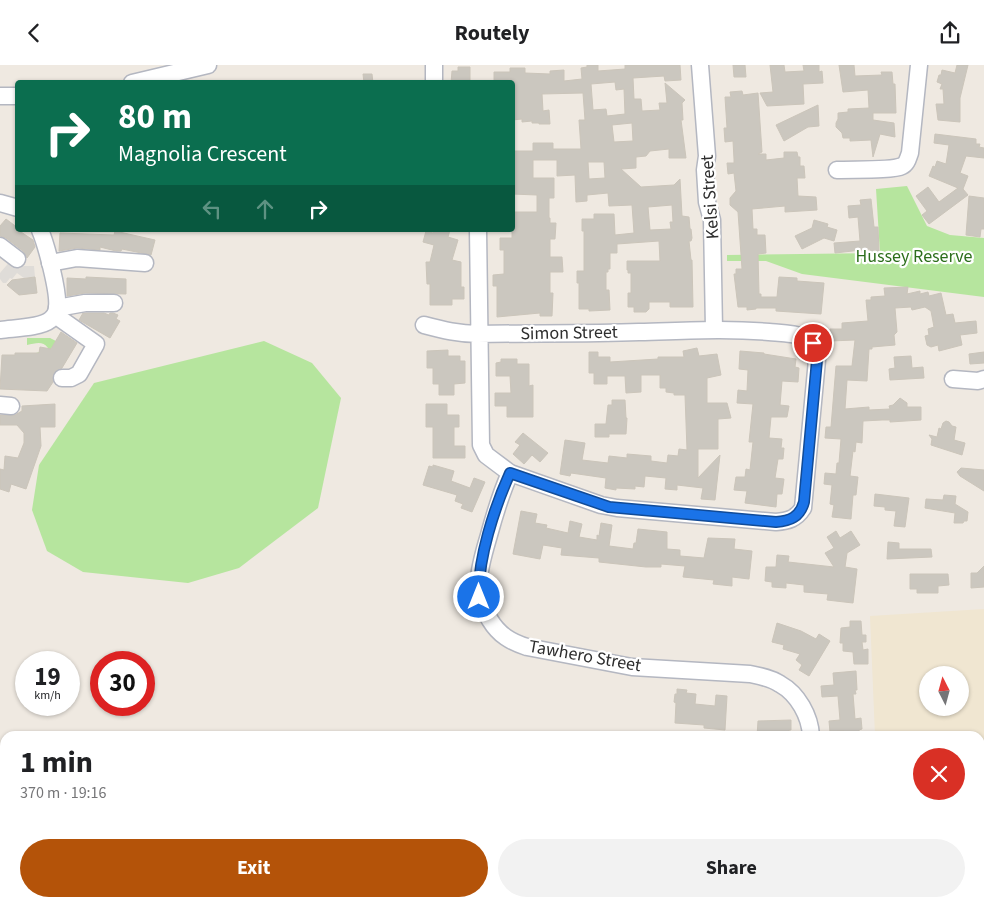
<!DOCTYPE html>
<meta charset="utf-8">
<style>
:root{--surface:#fff;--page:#f2f2f2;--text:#202124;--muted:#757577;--accent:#b45309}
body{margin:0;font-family:"Source Sans 3",sans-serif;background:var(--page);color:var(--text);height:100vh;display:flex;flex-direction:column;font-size:19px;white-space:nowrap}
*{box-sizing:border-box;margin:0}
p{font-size:16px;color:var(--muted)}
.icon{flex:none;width:28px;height:28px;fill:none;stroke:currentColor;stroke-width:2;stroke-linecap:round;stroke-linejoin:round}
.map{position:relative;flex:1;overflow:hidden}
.side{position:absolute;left:0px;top:666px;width:985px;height:176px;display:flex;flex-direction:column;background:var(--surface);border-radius:15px 15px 0 0;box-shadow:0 1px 4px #0004}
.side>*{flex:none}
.banner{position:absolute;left:15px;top:15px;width:500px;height:152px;border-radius:5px;box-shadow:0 1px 4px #0004;background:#0b6e4f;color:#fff;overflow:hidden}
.needle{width:32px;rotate:354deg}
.fabs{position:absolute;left:919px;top:601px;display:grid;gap:10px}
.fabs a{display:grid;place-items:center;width:50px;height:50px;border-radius:50%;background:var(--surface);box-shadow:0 1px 4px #0004;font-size:25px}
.speed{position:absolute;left:15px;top:586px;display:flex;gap:10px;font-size:25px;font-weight:700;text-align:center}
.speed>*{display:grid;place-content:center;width:65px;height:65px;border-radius:50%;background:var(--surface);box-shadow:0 1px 4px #0004;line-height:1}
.speed small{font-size:12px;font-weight:400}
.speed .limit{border:8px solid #d22;background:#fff;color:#111}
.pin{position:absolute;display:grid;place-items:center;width:42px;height:42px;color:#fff;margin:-21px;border:2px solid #fff;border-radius:50%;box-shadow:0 1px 5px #0007}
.me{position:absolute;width:55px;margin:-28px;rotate:0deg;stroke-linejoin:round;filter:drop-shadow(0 0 4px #0008)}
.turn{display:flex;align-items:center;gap:18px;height:105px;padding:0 20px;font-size:22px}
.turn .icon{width:65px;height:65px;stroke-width:2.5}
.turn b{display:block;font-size:35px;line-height:42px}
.lanes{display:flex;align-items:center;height:48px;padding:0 20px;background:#0003;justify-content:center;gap:25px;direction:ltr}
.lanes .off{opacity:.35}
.round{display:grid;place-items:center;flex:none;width:52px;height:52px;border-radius:26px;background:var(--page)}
.summary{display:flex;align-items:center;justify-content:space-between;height:85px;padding:0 20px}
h1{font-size:30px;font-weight:700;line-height:38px}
.action{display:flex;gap:10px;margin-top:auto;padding:10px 20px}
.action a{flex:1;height:58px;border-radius:30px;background:var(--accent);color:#fff;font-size:20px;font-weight:700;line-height:58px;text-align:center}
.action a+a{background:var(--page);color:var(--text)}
header{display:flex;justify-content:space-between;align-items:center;height:65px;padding:0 20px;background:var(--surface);font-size:22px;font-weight:700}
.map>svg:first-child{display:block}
</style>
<header><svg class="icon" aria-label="back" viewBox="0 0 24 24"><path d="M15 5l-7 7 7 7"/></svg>Routely<svg class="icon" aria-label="share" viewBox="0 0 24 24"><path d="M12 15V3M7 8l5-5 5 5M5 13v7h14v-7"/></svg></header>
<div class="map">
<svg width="984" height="842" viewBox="0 0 984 842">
<rect width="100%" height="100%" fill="#efe9e1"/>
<!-- education -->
<path fill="#f0e6d1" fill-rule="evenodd" d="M984 544V842H794L795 838H980V671H875L870 551ZM928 610H960V642H928Z"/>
<!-- green -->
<g fill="#b6e59e">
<polygon points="907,121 927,161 950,170 984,173 984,232 802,209 766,196 727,196 727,190 880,188 876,124"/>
<path d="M27 273H50L56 276 37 306 36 288 48 285V283C42 275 35 279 27 280Z"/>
<polygon points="264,276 312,298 341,333 318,443 239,503 188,518 83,507 47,486 32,445 39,400 94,318"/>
<polygon points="0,819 5,819 5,838 382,838 406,842 0,842"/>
</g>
<!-- plaza -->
<polygon fill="#dfdcd8" points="12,194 21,201 34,201 35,212 24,213 17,208 12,214 10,213 6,218 3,218 0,214 0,208"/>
<!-- building -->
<g fill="#cbc7bf" stroke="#cbc5ba" fill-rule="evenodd">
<path d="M587 0H598V6L625 4V0H680L681 15 665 16 664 11 633 13 634 34H641L642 46 660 45 659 38H667L665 18 685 35 682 38 683 55H681L686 93H669V84L650 86 646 91 636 92V103L621 104 641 122 674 120 680 114 682 151 689 152 690 164H691L692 173 691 176H689L691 195H692L693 242H670V237H649V244L646 247H634V242H628V228H631V208H628V205H627V196H660L659 176 617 179V188H610V204H608V207H606V225H609L610 245 589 246V244H579V218H577V206H584V166H582V154H594V149H614L615 170 634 168 632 140 609 141 608 128 587 130V136L576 137 575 110 557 111V95H533V113H554V133H549V153H550V158H556L555 174H550V192H562L563 207H550V228H553L552 251H540V248L497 252V221H493V210L504 209V185H500V173H512V147H537V130L512 129V86H533V78H553V84H581L579 55H585L583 28 542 29 543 46 549 45 550 59H539V58H532V56L522 57V54L512 55V18H494V7H510V3H525V8L550 9V6L564 5V16L582 14 581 3 587 2ZM615 17 616 25 624 24 625 49 607 51 606 44 593 45 591 19ZM632 58 633 76 614 77 612 60ZM588 97H604L605 113 589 114ZM672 140 673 157H670L671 164 650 165 648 142Z"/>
<polygon points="733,0 745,0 746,12 734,12"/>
<polygon points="770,0 784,0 785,7 804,6 803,0 819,0 819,7 822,6 823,18 803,19 804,39 767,41 760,28 773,27"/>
<polygon points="839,0 854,0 855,11 882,10 881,7 892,7 893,19 895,19 896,48 873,48 873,55 894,58 895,72 880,69 873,92 871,75 850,76 850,73 843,73 842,68 836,62 836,58 838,54 838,48 848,47 848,44 869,43 868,25 843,27"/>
<polygon points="957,0 968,0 960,33 960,57 938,55 936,39 944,39 943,24 940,24 942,19 937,17 939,10 941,10 942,5 955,8"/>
<polygon points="458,2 470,2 470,18 451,18 452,6 458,6"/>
<polygon points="363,9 372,9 373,18 364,18"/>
<polygon points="742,26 743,30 758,28 762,87 758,89 766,89 766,95 784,93 784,87 797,87 798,92 800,92 800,101 804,101 805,113 797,113 798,131 816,132 817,145 785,147 785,141 752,144 753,164 757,164 757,170 765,170 766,188 758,189 759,229 761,229 761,232 777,232 779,212 797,213 797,216 824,218 821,249 776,246 776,243 756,243 756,244 747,245 747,242 738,242 734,209 736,209 736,204 742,204 738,147 730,140 730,133 736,126 734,108 728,109 727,98 734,98 734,94 733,76 725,77 724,63 727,63 725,32 731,32 730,27"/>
<polygon points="818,40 819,61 808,62 784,76 776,60"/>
<polygon points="935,69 976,74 976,79 980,79 979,82 984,83 984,93 966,91 960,108 968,111 963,124 968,130 929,159 922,150 927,146 916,131 928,122 939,137 958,123 929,111 933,101 935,102 937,96 946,99 949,80 934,78"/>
<polygon points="969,131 984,133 984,164 981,164 980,172 966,170"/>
<polygon points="871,134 874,162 878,162 879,187 870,187 870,184 835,188 834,178 860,176 858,152 849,153 848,141 861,140 860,135"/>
<polygon points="6,154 18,163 18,165 33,175 35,182 27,193 23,186 6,173 0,171 0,161"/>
<polygon points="814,155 828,159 827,162 837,165 834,176 824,173 802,184 795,171 812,163"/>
<polygon points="434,165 450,165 448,172 458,175 452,195 461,197 461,222 464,222 464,234 452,234 452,240 430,240 430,219 427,219 426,197 430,197 434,180 423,177 426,166 433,168"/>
<polygon points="115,166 155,175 151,190 122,184 121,186 116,186 100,182 100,185 77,183 59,186 60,168 114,170"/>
<polygon points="35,212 37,228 19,230 7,220 12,215"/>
<polygon points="86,212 126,214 126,229 85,228 67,231 67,213 86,214"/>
<polygon points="908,222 907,229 920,226 920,229 928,227 929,231 941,228 946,250 953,249 955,258 976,256 977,268 960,270 962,280 939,286 938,280 931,282 927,280 925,271 929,270 928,264 934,262 931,246 925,242 912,245 911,242 895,243 897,267 894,270 895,280 872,282 872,284 869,284 867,316 847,315 845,344 869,342 869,345 890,344 889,341 893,340 900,333 907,338 907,342 921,342 921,355 890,357 890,355 882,355 863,356 862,378 856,377 855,387 853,386 850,411 858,412 856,430 853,430 851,454 832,452 834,440 830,439 832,420 824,419 825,408 836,409 837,398 839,398 841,374 825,373 826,362 831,362 836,301 852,301 855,275 830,276 830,264 842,264 842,258 868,256 866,235 871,235 871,232 885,231 884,223"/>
<polygon points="83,248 104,248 109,250 110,248 113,248 118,250 116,254 120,256 110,273 79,255"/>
<polygon points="61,267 77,278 62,303 54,308 53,317 47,326 0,324 2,290 15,290 15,288 39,288 40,282 51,284"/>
<polygon points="697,283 699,291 717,289 721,310 707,313 707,338 727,338 731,353 718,354 718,384 698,384 698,413 720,390 715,435 701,434 703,423 677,420 677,425 665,424 666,413 645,411 644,422 635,421 635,424 616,423 616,425 605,423 606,413 571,408 570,411 560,409 565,375 585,378 582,395 608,398 609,391 627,393 627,389 651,391 651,396 667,398 668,390 678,391 679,384 687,385 685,330 674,330 674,328 666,327 666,323 660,323 660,310 641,310 641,327 626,328 625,311 607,311 607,319 594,319 594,308 589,308 589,287 598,287 598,292 610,292 610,297 658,294 658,292 684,292 683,286"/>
<polygon points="448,285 448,291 460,291 460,296 465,296 465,318 454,319 454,330 439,330 439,319 433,319 433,303 427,303 427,286"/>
<polygon points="740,286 764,288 764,289 796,294 795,302 799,303 798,317 782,316 780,340 789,341 787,352 771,352 769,373 782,374 781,383 784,383 783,394 778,394 775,413 784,414 782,429 777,429 776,442 745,438 747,426 734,425 736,412 745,412 746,404 750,405 753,377 749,377 753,339 737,338 738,325 747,326 748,305 739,304"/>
<polygon points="984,287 984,298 970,299 969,289"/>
<polygon points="911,291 912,303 923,302 924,313 890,315 889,304 895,303 894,292"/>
<polygon points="501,294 517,294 517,299 529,299 529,321 533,320 533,352 507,352 507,341 495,341 495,328 511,328 510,311 496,311 496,298 501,297"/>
<polygon points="612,335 625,335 626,353 627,353 626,369 609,369 609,372 595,372 595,359 606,359 608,340 612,340"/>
<polygon points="55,339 55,362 40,362 41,381 26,424 11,419 9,427 0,424 0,404 4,405 5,391 18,393 24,378 24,368 17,360 0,360 0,350 15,350 22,346 22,341"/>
<polygon points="426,339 447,339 447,350 459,350 459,362 454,362 454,381 465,381 465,393 433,393 433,362 426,362"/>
<polygon points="946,356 949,357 952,361 956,362 954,375 965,378 962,390 931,380 932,374 929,370 937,372 939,363 941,364 943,358"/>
<polygon points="523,368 548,388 540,397 532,390 524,399 513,389 520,380 515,377"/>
<polygon points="433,400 454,406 451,416 470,423 474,413 485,417 472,447 461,443 463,439 455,436 457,430 423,420 429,401 433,402"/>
<polygon points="961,403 984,405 984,426 960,411 957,407"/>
<polygon points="875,429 909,433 905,462 894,461 896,446 885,445 885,442 874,441"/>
<polygon points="944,430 956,431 955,439 968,447 967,456 964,456 963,458 954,458 955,448 925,443 926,434 943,435"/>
<polygon points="521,446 537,449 535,458 547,460 546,463 568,468 570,456 582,459 579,472 597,475 597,470 599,471 601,458 612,460 609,481 633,484 634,478 636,478 638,464 667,467 667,484 680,485 680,491 704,493 708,473 735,474 734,484 752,486 749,514 732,512 732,521 713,519 714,515 683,512 685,501 661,499 661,502 646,502 599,497 599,493 561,490 562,483 543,480 540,494 513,489"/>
<polygon points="836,466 840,473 851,466 860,480 847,488 845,502 857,504 853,538 827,535 828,529 804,527 804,520 786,518 786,523 772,522 772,517 765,516 766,502 776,502 777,490 789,491 788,497 834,502 825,488 834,483 827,472"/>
<polygon points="888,477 899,478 899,484 931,484 932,492 887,494"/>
<polygon points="984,501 984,522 971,523 971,508 977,508"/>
<polygon points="910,509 948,509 949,520 938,521 938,528 917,528 917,524 910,524"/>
<polygon points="850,556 861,556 862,570 866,570 866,577 862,577 863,585 868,584 868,599 854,599 853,587 843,586 843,578 840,578 841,563 850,562"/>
<polygon points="777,558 801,566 816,574 819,569 830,576 809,611 799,605 802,600 796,595 800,589 783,584 784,580 772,577"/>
<polygon points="856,606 857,625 855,625 856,629 853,629 855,654 861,653 862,664 859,665 859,671 844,671 844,666 830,667 829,656 840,655 838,631 822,632 821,621 834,620 833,608"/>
<polygon points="677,624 687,625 686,628 696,629 695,639 715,641 716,630 727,631 725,665 704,663 704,660 675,658 676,638 674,637 675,629 677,629"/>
<polygon points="791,655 791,665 789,665 790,671 757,671 758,656"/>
</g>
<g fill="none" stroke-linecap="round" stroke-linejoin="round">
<defs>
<g id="minor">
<polyline points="434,0 434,18"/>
<polyline points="700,0 707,91 705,105 707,137 712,155 714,264"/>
<polyline points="132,18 208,0"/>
<polyline points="0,31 18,31"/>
<path d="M837 105C850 104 892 106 902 101 907 99 908 93 910 88L919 0"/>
<polyline points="0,138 18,143"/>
<polyline points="0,181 17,194"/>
<polyline points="50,198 77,193 145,198"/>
<polyline points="57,243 85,238 114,238"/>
<polyline points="55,250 96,279 79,309 71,313 62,313"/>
<path d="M424 260C443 265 459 269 478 269 532 268 586 269 639 267 682 266 725 263 769 267 781 268 795 268 806 273 815 277 817 286 817 295L803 443C796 454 788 456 776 457L617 443 601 440 510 408 486 390 481 380 478 165"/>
<path d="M0 265C13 263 40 263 50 255 54 252 57 247 57 242 59 227 46 179 40 165"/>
<polyline points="953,314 978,316 984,314"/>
<polyline points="0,340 11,341"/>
<path d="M510 408C501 428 495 448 489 470 480 501 471 526 490 555 499 570 511 577 527 582L632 602 750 609C760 611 771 613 780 619 798 629 810 651 811 671"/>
<polyline points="681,838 682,842"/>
</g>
</defs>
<!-- minor casing -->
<use href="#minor" stroke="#b4b7c1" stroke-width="19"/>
<!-- minor -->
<use href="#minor" stroke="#fff" stroke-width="16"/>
</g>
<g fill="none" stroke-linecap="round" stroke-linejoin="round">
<defs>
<path id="route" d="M479 532C477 495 495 441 510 408L609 442 776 457C790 456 800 452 804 437L817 295 816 285 813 278"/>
</defs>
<!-- route casing -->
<use href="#route" stroke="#114b97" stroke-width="12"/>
<!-- route -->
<use href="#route" stroke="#1a73e8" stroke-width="9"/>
</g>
<g text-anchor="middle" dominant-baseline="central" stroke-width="4.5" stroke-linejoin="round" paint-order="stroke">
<!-- street labels -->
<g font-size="18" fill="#2e2e2e" stroke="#fff">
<text transform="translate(710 132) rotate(-94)">Kelsi Street</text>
<text transform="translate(569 268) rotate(-1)">Simon Street</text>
<text transform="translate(585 591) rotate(10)">Tawhero Street</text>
</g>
<!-- park labels -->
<g font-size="18" fill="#2c6e1b" stroke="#fff">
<text x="914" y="191">Hussey Reserve</text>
</g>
</g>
</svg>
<div class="fabs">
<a><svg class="needle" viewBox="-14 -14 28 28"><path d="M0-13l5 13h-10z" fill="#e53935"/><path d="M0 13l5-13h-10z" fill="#757577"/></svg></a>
</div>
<div class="speed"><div>19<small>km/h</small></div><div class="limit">30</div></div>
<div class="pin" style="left:813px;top:278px;background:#d93025"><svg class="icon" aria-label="arrive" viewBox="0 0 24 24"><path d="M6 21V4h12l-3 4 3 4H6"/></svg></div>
<svg class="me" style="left:479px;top:532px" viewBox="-20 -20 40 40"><circle r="17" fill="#1a73e8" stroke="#fff" stroke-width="3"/><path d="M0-11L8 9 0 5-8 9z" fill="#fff"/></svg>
<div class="banner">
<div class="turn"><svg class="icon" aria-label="right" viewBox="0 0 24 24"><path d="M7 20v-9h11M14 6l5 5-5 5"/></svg><div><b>80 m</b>Magnolia Crescent</div></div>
<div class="lanes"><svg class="icon off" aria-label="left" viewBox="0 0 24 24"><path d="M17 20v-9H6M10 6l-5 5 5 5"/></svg><svg class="icon off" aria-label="ahead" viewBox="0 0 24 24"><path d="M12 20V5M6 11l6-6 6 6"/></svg><svg class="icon" aria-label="right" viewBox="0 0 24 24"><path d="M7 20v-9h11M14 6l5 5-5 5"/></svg></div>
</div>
<section class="side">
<div class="summary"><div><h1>1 min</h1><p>370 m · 19:16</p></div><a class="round" style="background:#d93025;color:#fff"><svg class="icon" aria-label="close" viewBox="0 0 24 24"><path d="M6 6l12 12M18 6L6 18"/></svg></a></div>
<div class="action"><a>Exit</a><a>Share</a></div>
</section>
</div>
